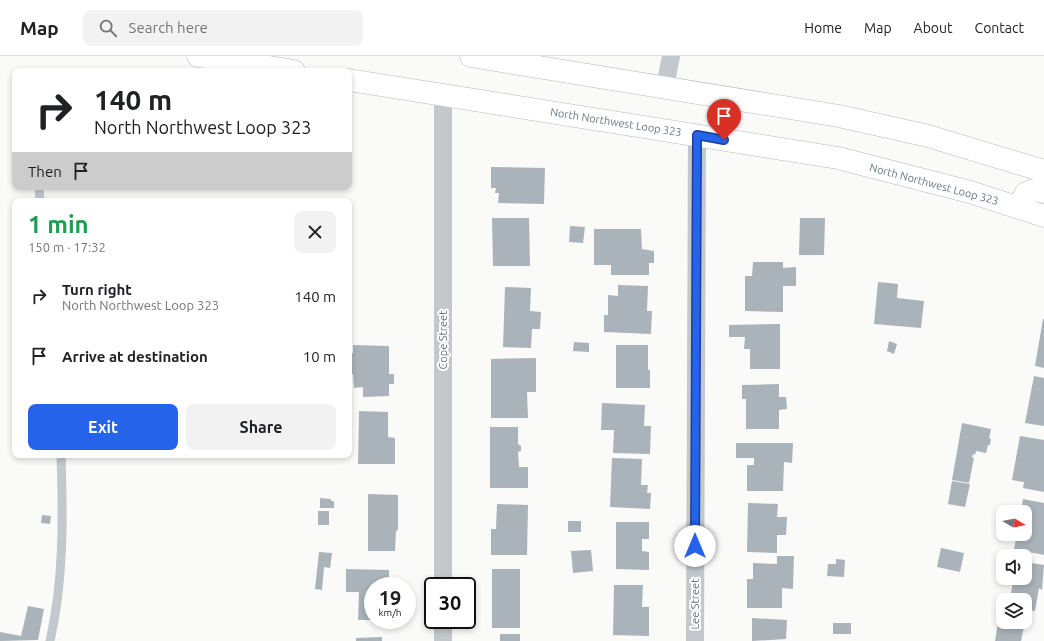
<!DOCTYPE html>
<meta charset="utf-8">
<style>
:root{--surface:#fff;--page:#f2f2f2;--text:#202124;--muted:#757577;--line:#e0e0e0;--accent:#2563eb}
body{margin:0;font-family:Ubuntu,sans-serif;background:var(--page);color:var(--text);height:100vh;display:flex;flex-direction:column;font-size:15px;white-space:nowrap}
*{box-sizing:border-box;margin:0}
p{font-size:13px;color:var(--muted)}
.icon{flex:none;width:22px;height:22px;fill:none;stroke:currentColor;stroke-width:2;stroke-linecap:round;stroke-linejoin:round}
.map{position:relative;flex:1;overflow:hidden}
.details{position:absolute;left:12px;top:142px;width:340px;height:260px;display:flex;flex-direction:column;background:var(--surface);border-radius:8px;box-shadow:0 2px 6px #0003}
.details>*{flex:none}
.guide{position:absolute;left:12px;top:12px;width:340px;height:122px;border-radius:8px;box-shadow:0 2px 6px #0003;background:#fff;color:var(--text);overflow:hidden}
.needle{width:26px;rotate:100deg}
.tools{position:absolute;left:996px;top:449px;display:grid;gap:8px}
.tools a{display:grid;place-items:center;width:36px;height:36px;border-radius:8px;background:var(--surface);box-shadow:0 2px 6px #0003;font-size:20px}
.speed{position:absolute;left:364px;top:521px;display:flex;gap:8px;font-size:20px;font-weight:700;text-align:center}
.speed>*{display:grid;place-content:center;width:52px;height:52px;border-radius:50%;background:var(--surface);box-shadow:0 2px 6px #0003;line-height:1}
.speed small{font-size:10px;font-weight:400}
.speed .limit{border:2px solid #111;border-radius:6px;background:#fff;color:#111}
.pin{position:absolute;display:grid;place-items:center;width:34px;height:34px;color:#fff;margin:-41px -17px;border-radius:50% 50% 50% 0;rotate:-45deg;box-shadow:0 0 4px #0007}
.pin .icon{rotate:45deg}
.me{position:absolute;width:44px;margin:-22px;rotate:0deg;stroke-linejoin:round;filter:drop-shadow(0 0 3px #0008)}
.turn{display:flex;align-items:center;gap:14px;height:84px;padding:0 16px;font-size:18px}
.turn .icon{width:52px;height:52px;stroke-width:2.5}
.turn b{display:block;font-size:28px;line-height:34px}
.then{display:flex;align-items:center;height:38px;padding:0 16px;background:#0003;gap:8px;font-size:15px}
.round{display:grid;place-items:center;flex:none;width:42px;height:42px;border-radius:8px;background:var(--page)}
.summary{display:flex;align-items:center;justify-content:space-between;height:68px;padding:0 16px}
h1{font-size:24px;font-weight:700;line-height:30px;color:#1e9e55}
.action{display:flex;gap:8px;margin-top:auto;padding:8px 16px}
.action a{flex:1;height:46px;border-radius:8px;background:var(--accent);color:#fff;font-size:16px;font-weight:700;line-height:46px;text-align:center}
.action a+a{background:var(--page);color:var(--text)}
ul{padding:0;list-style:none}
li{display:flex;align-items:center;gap:12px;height:60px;padding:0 16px}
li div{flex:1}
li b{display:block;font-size:15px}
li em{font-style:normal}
header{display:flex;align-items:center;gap:24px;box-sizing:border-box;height:56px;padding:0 20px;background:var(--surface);border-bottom:1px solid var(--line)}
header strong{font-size:19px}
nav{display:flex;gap:22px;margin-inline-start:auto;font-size:14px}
.search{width:280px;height:36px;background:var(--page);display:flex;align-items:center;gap:10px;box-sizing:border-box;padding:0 14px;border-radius:8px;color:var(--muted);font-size:15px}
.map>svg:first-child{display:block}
</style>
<header>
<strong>Map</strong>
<div class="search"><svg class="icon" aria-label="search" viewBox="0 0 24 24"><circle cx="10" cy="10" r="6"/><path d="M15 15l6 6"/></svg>Search here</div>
<nav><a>Home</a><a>Map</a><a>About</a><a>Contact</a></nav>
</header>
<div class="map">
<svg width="1044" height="585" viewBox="0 0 1044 585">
<rect width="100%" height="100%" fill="#fafaf8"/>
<!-- building -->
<g fill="#aab3b9">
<polygon points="491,111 545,112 544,148 498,147 499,137 495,137 496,132 491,132"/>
<polygon points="492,162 529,162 530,210 493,210"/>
<polygon points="800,162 825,162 824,199 799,199"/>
<polygon points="570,170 585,171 583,187 569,186"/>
<polygon points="594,173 641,173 642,193 654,195 654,207 649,207 649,219 611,219 611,209 594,209"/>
<polygon points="753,206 783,206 783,212 796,211 796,230 783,230 783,256 745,255 745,220 752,220"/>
<polygon points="878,226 898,228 897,242 924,245 921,272 874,268"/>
<polygon points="618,229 648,230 647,255 652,255 651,278 604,276 604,259 608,259 608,239 618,240"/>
<polygon points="505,231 531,232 530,255 541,256 540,273 532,273 531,292 503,291"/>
<polygon points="1043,263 1044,263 1044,312 1035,310"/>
<polygon points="780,268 780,313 750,313 750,293 744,293 745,281 729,281 729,269"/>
<polygon points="889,285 897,288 894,298 887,295"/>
<polygon points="574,286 589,287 589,296 573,295"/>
<polygon points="353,289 389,290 389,318 394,318 394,328 389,328 389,340 363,341 363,331 354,332 353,318 349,318 349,297 353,297"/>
<polygon points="616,289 648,289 648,314 650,314 650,332 616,332"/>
<polygon points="536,302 536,336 527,336 528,362 491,362 491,303"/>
<polygon points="1034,320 1044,322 1044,370 1025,367"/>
<polygon points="779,328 779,341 786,341 787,353 779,354 779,373 746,373 746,343 742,343 742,329"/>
<polygon points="602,347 645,349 644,370 651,370 650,398 613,397 614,374 601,374"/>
<polygon points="359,355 388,356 388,381 395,382 395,408 358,408"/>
<polygon points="962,367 991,373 989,382 991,383 990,389 988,389 986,397 976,395 975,399 973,398 972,402 974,402 969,427 952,424"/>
<polygon points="490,371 518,371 518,388 521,390 521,395 518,396 519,411 528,411 528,432 490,432"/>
<polygon points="1020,380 1044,384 1044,436 1023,432 1024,426 1012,424"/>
<polygon points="736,387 793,387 792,407 784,406 783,435 747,435 747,409 754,409 754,402 736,402"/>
<polygon points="612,402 642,403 641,429 648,429 647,437 651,437 650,453 610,451"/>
<polygon points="952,425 970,428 965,451 948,448"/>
<polygon points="368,438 398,439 398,474 396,475 395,495 368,495"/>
<polygon points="320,442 331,443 331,445 334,445 334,452 320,452"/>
<polygon points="1023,443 1044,447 1044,499 1014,493 1017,478 1025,478 1025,456 1021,456"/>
<polygon points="748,447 778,448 777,461 787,461 786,479 777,479 777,497 747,496"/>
<polygon points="497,448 528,449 527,499 491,499 491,473 496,473"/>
<rect x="318" y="455" width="11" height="14"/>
<polygon points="42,459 51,460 50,468 41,467"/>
<rect x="568" y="465" width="13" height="11"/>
<polygon points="616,466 649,466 649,483 642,483 642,495 649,496 649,514 616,513"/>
<polygon points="941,492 964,497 960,516 937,511"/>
<polygon points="591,494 593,515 573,517 571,495"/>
<polygon points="319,496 332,497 330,512 324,511 322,534 315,533"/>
<polygon points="777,500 794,500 793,533 782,532 782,552 747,552 747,523 753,523 753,507 777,508"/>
<polygon points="836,503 845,504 844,521 827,520 828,508 836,508"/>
<polygon points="1025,506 1044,509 1042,534 1039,532 1035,555 1025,553 1025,544 1010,544 1013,525 1000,523 1025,522"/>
<polygon points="346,513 389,514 389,529 397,529 397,530 373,530 373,564 358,564 359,536 346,536"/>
<rect x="492" y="513" width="28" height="59"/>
<polygon points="614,529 643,529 642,551 649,551 649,580 613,579"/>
<polygon points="28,550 44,553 38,584 0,585 0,576 21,580"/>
<polygon points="999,561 1003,562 1003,566 1025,566 1021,585 995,585"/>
<polygon points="752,562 787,564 786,583 752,585"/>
<rect x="833" y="567" width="18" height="11"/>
<rect x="500" y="578" width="20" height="7"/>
<polygon points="382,581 382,585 356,585 356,582"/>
</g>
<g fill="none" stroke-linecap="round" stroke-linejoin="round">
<defs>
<g id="trunk">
<polyline points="198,0 294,15"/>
<polyline points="471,0 839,60 928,80 1044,115"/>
<polyline points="349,24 838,102 970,136 1044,160"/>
<polyline points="1019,151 1026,137 1035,134 1044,136"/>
</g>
</defs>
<!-- trunk casing -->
<use href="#trunk" stroke="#b4b9bd" stroke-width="23"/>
<!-- service -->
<g stroke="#c3c8cc" stroke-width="9">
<polyline points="39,131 40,145"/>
<path d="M50 585C64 524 63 461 61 399"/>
</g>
<!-- minor -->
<g stroke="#c3c8cc" stroke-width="18">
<polyline points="665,31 671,0"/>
<polyline points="443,530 443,38"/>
<polyline points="443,585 443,564"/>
<polyline points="695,585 697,79"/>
</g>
<!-- trunk -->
<use href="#trunk" stroke="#fff" stroke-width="22"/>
</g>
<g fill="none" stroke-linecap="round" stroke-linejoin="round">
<defs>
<polyline id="route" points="695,490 697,79 724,84"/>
</defs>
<!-- route casing -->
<use href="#route" stroke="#184099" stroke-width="10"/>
<!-- route -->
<use href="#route" stroke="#2563eb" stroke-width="7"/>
</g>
<g text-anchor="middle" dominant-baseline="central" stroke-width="4" stroke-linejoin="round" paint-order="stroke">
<!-- street labels -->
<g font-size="11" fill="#657683" stroke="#fff">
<text transform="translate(616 66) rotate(9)">North Northwest Loop 323</text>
<text transform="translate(934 128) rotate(15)">North Northwest Loop 323</text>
<text transform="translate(443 284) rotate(-90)">Cope Street</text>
<text transform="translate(695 548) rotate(-90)">Lee Street</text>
</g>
</g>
</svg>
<div class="tools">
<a><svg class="needle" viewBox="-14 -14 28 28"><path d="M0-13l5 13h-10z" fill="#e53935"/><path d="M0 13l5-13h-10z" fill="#757577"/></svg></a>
<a><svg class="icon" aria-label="sound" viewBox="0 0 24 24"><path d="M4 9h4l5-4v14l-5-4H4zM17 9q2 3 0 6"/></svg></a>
<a><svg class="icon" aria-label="layers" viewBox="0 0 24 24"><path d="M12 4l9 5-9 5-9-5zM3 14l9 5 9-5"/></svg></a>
</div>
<div class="speed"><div>19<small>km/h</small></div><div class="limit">30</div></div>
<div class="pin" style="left:724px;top:84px;background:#d93025"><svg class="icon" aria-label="arrive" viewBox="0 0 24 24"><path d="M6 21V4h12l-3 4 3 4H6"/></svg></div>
<svg class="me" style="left:695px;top:490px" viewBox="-20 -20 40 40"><circle r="19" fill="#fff"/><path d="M0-13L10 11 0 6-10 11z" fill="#2563eb"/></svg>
<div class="guide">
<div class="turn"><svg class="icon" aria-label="right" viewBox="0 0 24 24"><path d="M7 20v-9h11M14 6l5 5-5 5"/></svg><div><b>140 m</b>North Northwest Loop 323</div></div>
<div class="then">Then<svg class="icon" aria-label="arrive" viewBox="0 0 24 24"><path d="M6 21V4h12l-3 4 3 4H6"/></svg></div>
</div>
<section class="details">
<div class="summary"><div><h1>1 min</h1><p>150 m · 17:32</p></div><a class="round"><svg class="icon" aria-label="close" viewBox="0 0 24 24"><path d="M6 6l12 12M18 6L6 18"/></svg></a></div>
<ul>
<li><svg class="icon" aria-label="right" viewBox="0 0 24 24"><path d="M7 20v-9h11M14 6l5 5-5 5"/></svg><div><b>Turn right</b><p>North Northwest Loop 323</p></div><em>140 m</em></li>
<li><svg class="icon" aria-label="arrive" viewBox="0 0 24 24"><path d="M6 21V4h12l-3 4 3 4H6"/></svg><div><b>Arrive at destination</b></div><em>10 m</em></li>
</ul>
<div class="action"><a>Exit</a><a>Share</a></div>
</section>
</div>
